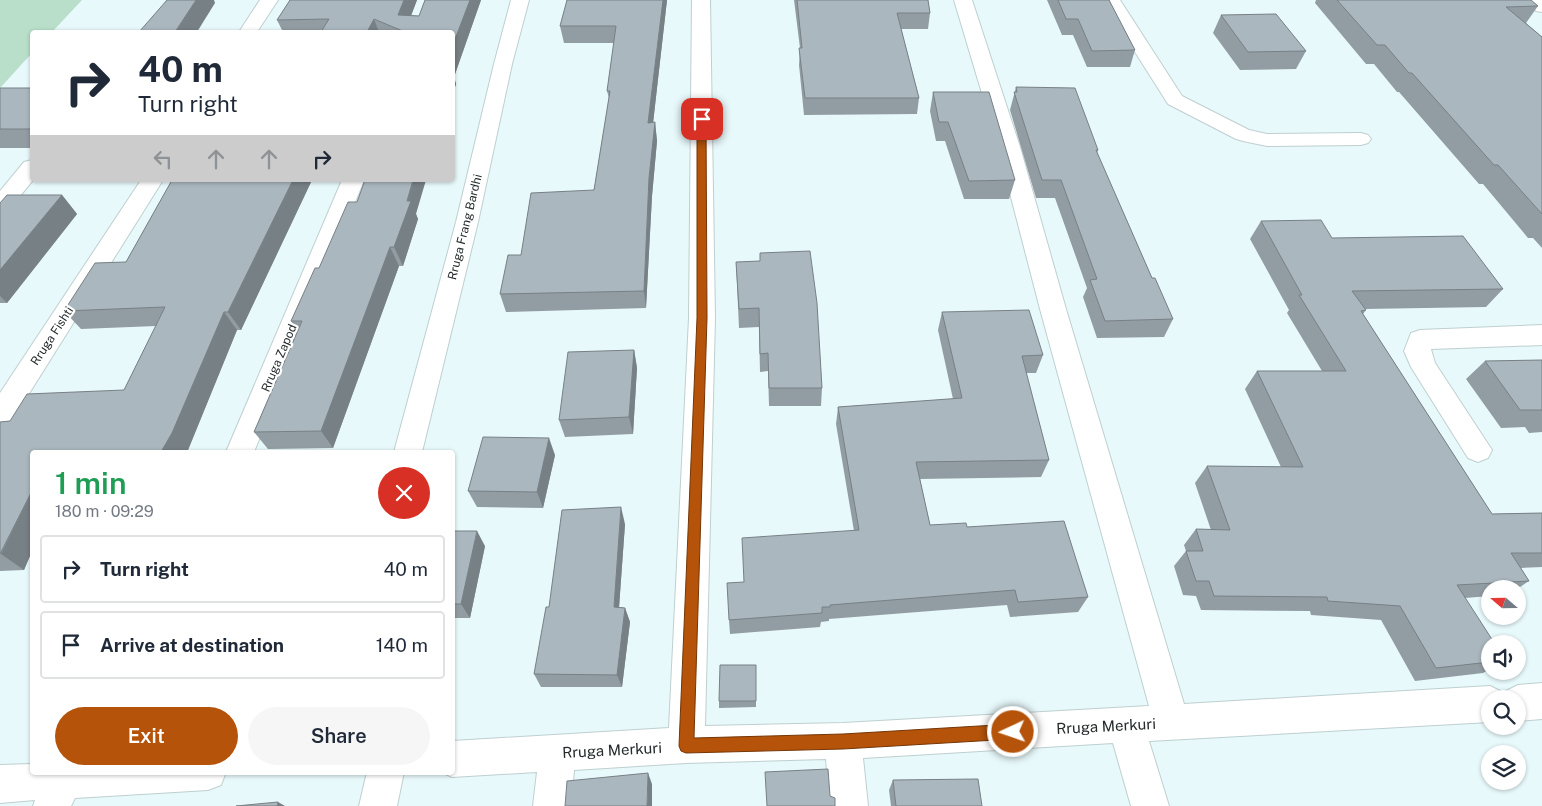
<!DOCTYPE html>
<meta charset="utf-8">
<style>
:root{--surface:#fff;--page:#f6f6f7;--text:#1f2937;--muted:#747a83;--line:#e0e1e3;--accent:#b45309}
body{margin:0;font-family:"Public Sans",sans-serif;background:var(--page);color:var(--text);height:100vh;display:flex;flex-direction:column;font-size:19px;white-space:nowrap}
*{box-sizing:border-box;margin:0}
p{font-size:16px;color:var(--muted)}
.icon{flex:none;width:28px;height:28px;fill:none;stroke:currentColor;stroke-width:2;stroke-linecap:round;stroke-linejoin:round}
.map{position:relative;flex:1;overflow:hidden}
.side{position:absolute;left:30px;top:450px;width:425px;height:325px;display:flex;flex-direction:column;background:var(--surface);border-radius:5px;box-shadow:0 1px 4px #0004}
.side>*{flex:none}
.top-card{position:absolute;left:30px;top:30px;width:425px;height:152px;border-radius:5px;box-shadow:0 1px 4px #0004;background:#fff;color:var(--text);overflow:hidden}
.needle{width:32px;rotate:290deg}
.tools{position:absolute;left:1481px;top:580px;display:grid;gap:10px}
.tools a{display:grid;place-items:center;width:45px;height:45px;border-radius:50%;background:var(--surface);box-shadow:0 1px 4px #0004;font-size:25px}
.pin{position:absolute;display:grid;place-items:center;width:42px;height:42px;color:#fff;margin:-21px;border-radius:10px;box-shadow:0 2px 8px #0006}
.me{position:absolute;width:55px;margin:-28px;rotate:267deg;stroke-linejoin:round;filter:drop-shadow(0 0 4px #0008)}
.turn{display:flex;align-items:center;gap:18px;height:105px;padding:0 25px;font-size:22px}
.turn .icon{width:65px;height:65px;stroke-width:2.5}
.turn b{display:block;font-size:35px;line-height:42px}
.lanes{display:flex;align-items:center;height:48px;padding:0 25px;background:#0003;justify-content:center;gap:25px;direction:ltr}
.lanes .off{opacity:.35}
.round{display:grid;place-items:center;flex:none;width:52px;height:52px;border-radius:26px;background:var(--page)}
.headline{display:flex;align-items:center;justify-content:space-between;height:85px;padding:0 25px}
h1{font-size:30px;font-weight:600;line-height:38px;color:#1e9e55}
.primary-button{display:flex;gap:10px;margin-top:auto;padding:10px 25px}
.primary-button a{flex:1;height:58px;border-radius:30px;background:var(--accent);color:#fff;font-size:20px;font-weight:600;line-height:58px;text-align:center}
.primary-button a+a{background:var(--page);color:var(--text)}
ul{padding:0;list-style:none}
li{display:flex;align-items:center;gap:15px;height:68px;margin:0 10px 8px;padding:0 15px;border:2px solid var(--line);border-radius:5px}
li div{flex:1}
li b{display:block;font-size:19px}
li em{font-style:normal}
.map>svg:first-child{display:block}
</style>
<div class="map">
<svg width="1542" height="806" viewBox="0 0 1542 806">
<rect width="100%" height="100%" fill="#e8f9fb"/>
<!-- green -->
<polygon fill="#b9dfca" points="0,0 82,0 52,32 32,32 32,53 0,88"/>
<g fill="none" stroke-linecap="round" stroke-linejoin="round">
<defs>
<g id="minor">
<polygon points="260,0 278,0 257,32 239,32"/>
<polygon points="511,0 529,0 512,64 478,222 422,452 394,452 456,222 494,64"/>
<polygon points="692,0 710,0 715,318 705,726 843,723 1149,706 1040,309 998,147 954,0 972,0 1020,147 1066,309 1184,704 1490,686 1502,692 1504,695 1506,691 1518,685 1542,683 1542,719 1518,721 1518,699 1490,699 1490,722 1149,741 1169,806 1131,806 1113,743 863,758 868,806 830,806 826,759 686,763 574,770 571,806 533,806 537,772 452,777 441,772 452,772 452,741 669,728 689,318"/>
<polygon points="1102,0 1120,0 1182,96 1249,130 1267,134 1361,133 1368,135 1371,139 1368,143 1361,145 1267,146 1243,141 1236,139 1168,104"/>
<polygon points="32,160 33,180 8,211 0,213 0,191 24,162"/>
<polygon points="141,180 163,180 10,424 0,427 0,393"/>
<polygon points="342,180 364,180 254,452 226,452"/>
<polygon points="1542,325 1542,345 1431,349 1435,363 1492,450 1488,458 1478,462 1468,458 1411,367 1404,351 1411,333 1420,330"/>
<polygon points="32,764 32,772 226,772 221,785 208,790 75,798 71,806 33,806 35,800 0,803 0,765"/>
<polygon points="367,772 404,772 397,806 359,806"/>
</g>
<polygon id="secondary" points="1525,0 1542,0 1542,12 1536,11"/>
</defs>
<!-- minor casing -->
<use href="#minor" stroke="#bfcfd0" stroke-width="2"/>
<!-- secondary casing -->
<use href="#secondary" stroke="#bfcfd0" stroke-width="2"/>
<!-- minor -->
<use href="#minor" fill="#fff" fill-rule="evenodd"/>
<!-- secondary -->
<use href="#secondary" fill="#fff" fill-rule="evenodd"/>
</g>
<!-- wall -->
<g fill="#929da3">
<polygon points="290,0 417,0 411,15 419,16 425,0 481,0 454,77 456,84 452,96 452,32 283,32 277,20"/>
<polygon points="567,0 667,0 653,123 655,122 657,141 652,196 646,308 506,312 500,294 521,255 594,190 609,98 607,91 614,43 564,43 560,26"/>
<polygon points="794,0 928,0 930,13 928,29 901,29 919,98 917,114 804,115 799,65 800,48"/>
<polygon points="1047,0 1109,0 1135,50 1130,67 1087,67 1073,35 1062,35"/>
<polygon points="1316,0 1531,0 1538,6 1526,23 1542,37 1542,248 1533,238 1528,238 1483,184 1479,184 1399,92 1397,92 1374,64 1366,64 1315,3"/>
<polygon points="1221,15 1306,51 1296,69 1240,70 1213,33"/>
<polygon points="1016,87 1098,150 1097,153 1152,278 1173,319 1164,337 1097,338 1083,297 1087,288 1055,198 1036,198 1010,110"/>
<rect x="0" y="88" width="32" height="60"/>
<polygon points="933,92 1015,180 1009,199 964,199 945,141 936,141 930,111"/>
<polygon points="172,180 312,180 241,330 237,330 188,450 32,452 32,551 24,570 0,571 0,422 10,421 124,390 156,326 81,329 64,311 126,262"/>
<polygon points="62,195 77,214 7,303 0,303 0,203"/>
<polygon points="357,202 416,214 418,219 403,266 399,266 333,448 268,449 254,432 297,331 291,321 319,268"/>
<polygon points="1261,221 1332,238 1503,289 1486,307 1364,309 1366,310 1363,314 1492,514 1542,513 1542,567 1521,568 1529,581 1517,589 1490,589 1490,596 1465,598 1490,644 1490,669 1483,673 1415,681 1381,620 1311,615 1310,611 1201,610 1196,596 1183,595 1174,566 1186,551 1184,545 1196,529 1211,530 1195,483 1207,466 1281,467 1245,389 1257,371 1322,371 1287,313 1289,310 1250,239"/>
<polygon points="736,262 822,388 821,406 769,406 768,371 760,372 759,327 739,328"/>
<polygon points="942,312 1043,355 1036,373 1026,373 1049,460 1041,477 920,479 930,525 967,527 1088,597 1078,612 1010,617 1007,605 829,619 829,621 821,622 820,627 730,634 729,620 744,582 854,531 836,424 838,407 953,399 938,330"/>
<polygon points="634,350 637,368 633,434 565,437 559,420"/>
<polygon points="1542,360 1542,432 1529,433 1525,427 1501,428 1466,379 1485,361"/>
<polygon points="555,455 543,508 477,507 468,491"/>
<polygon points="625,524 619,607 625,608 630,622 622,687 541,687 534,674 549,607"/>
<polygon points="452,531 485,546 470,618 452,618"/>
<polygon points="756,665 756,707 719,708 719,701"/>
<polygon points="893,780 982,806 891,806 889,790"/>
</g>
<!-- shaded-wall -->
<g fill="#778085">
<polygon points="196,0 214,0 215,3 197,32 175,32"/>
<polygon points="404,0 417,0 405,32 398,15"/>
<polygon points="470,0 481,0 454,77 456,84 452,96 452,47"/>
<polygon points="663,0 667,0 651,141 648,123"/>
<polygon points="374,19 379,32 367,32"/>
<polygon points="655,122 657,141 652,196 646,308 644,291 649,178"/>
<polygon points="293,180 312,180 241,330 228,312"/>
<polygon points="413,180 426,180 416,214 418,219 403,266 394,247"/>
<polygon points="62,195 77,214 7,303 0,296 0,270"/>
<polygon points="390,247 399,266 333,448 321,431"/>
<polygon points="224,312 237,330 188,450 187,452 161,452"/>
<polygon points="634,350 637,368 633,434 629,417"/>
<polygon points="549,438 555,455 543,508 537,492"/>
<polygon points="32,491 32,551 24,570 1,554"/>
<polygon points="621,507 625,524 618,622 614,607"/>
<polygon points="477,531 485,546 470,618 461,604"/>
<polygon points="625,608 630,622 622,687 617,675"/>
<polygon points="648,773 652,784 652,806 647,806"/>
<polygon points="278,802 285,806 277,806"/>
</g>
<!-- building -->
<g fill="#aab7be" stroke="#778085">
<polygon points="167,0 196,0 175,32 139,32"/>
<polygon points="290,0 404,0 398,15 419,16 425,0 470,0 452,47 452,32 405,32 374,19 367,32 321,32 329,19 277,20"/>
<polygon points="567,0 663,0 648,123 655,122 649,178 644,291 500,294 508,255 521,255 531,193 594,190 610,91 607,91 616,26 560,26"/>
<polygon points="797,0 928,0 930,13 897,13 919,98 805,98 799,48 802,48"/>
<polygon points="1058,0 1109,0 1135,50 1092,51 1078,19 1066,19"/>
<polygon points="1337,0 1531,0 1538,6 1506,7 1542,37 1542,214 1498,165 1494,165 1412,73 1409,73 1385,45 1377,45"/>
<polygon points="1276,14 1306,51 1248,52 1221,15"/>
<polygon points="1016,87 1075,88 1098,150 1096,150 1152,278 1155,278 1173,319 1105,321 1090,280 1097,279 1061,180 1042,180 1014,92 1017,92"/>
<rect x="0" y="88" width="32" height="41"/>
<polygon points="933,92 989,92 1015,180 969,181 948,122 939,122"/>
<polygon points="172,180 293,180 228,312 224,312 172,433 161,452 32,452 32,491 0,554 0,422 10,421 27,394 124,390 165,307 64,311 95,263 126,262"/>
<polygon points="365,180 413,180 407,201 411,201 394,247 390,247 321,431 254,432 302,321 291,321 315,268 319,268 348,202 357,202"/>
<polygon points="7,195 62,195 0,270 0,203"/>
<polygon points="1321,220 1332,238 1463,236 1503,289 1352,291 1366,310 1361,311 1492,514 1542,513 1542,553 1511,553 1529,581 1457,585 1495,644 1490,644 1490,662 1436,668 1400,606 1328,601 1327,597 1214,596 1209,581 1196,581 1186,551 1203,551 1196,529 1230,530 1207,466 1303,467 1257,371 1346,371 1299,295 1302,295 1261,221"/>
<polygon points="810,251 817,303 822,388 769,388 768,353 760,354 759,308 739,309 736,262 760,261 760,253"/>
<polygon points="1029,310 1043,355 1022,356 1049,460 916,462 930,525 966,523 967,527 1064,521 1088,597 1018,602 1015,590 830,605 830,607 822,607 822,613 729,620 727,583 744,582 742,538 859,530 838,407 962,398 942,312"/>
<polygon points="634,350 629,417 559,420 568,352"/>
<polygon points="1542,360 1542,410 1520,410 1485,361"/>
<polygon points="483,437 549,438 537,492 468,491"/>
<polygon points="621,507 614,607 625,608 617,675 534,674 546,607 549,607 562,510"/>
<polygon points="452,531 477,531 461,604 452,604"/>
<polygon points="720,665 756,665 756,701 719,701"/>
<polygon points="828,769 830,796 835,798 835,806 767,806 765,772"/>
<polygon points="648,773 647,806 565,806 567,781"/>
<polygon points="978,779 982,806 896,806 893,780"/>
<polygon points="278,802 277,806 236,806"/>
</g>
<!-- route -->
<polygon fill="#b45309" stroke="#753606" points="702,117 706,119 707,318 694,738 843,734 1013,724 1018,726 1020,732 1018,737 1013,739 843,749 686,753 681,751 679,746 697,318 697,119"/>
<g text-anchor="middle" dominant-baseline="central" stroke-width="4.5" stroke-linejoin="round" paint-order="stroke">
<!-- street labels -->
<g font-size="12" fill="#252b2c" stroke="#fff">
<text transform="translate(465 227) rotate(-76)">Rruga Frang Bardhi</text>
<text transform="translate(52 336) rotate(-57)">Rruga Fishti</text>
<text transform="translate(279 358) rotate(-67)">Rruga Zapod</text>
</g>
<!-- near-street labels -->
<g font-size="15" fill="#252b2c" stroke="#fff">
<text transform="translate(1106 726) rotate(-3)">Rruga Merkuri</text>
<text transform="translate(612 750) rotate(-3)">Rruga Merkuri</text>
</g>
</g>
</svg>
<div class="tools">
<a><svg class="needle" viewBox="-14 -14 28 28"><path d="M0-13l5 13h-10z" fill="#e53935"/><path d="M0 13l5-13h-10z" fill="#747a83"/></svg></a>
<a><svg class="icon" aria-label="sound" viewBox="0 0 24 24"><path d="M4 9h4l5-4v14l-5-4H4zM17 9q2 3 0 6"/></svg></a>
<a><svg class="icon" aria-label="search" viewBox="0 0 24 24"><circle cx="10" cy="10" r="6"/><path d="M15 15l6 6"/></svg></a>
<a><svg class="icon" aria-label="layers" viewBox="0 0 24 24"><path d="M12 4l9 5-9 5-9-5zM3 14l9 5 9-5"/></svg></a>
</div>
<div class="pin" style="left:702px;top:119px;background:#d93025"><svg class="icon" aria-label="arrive" viewBox="0 0 24 24"><path d="M6 21V4h12l-3 4 3 4H6"/></svg></div>
<svg class="me" style="left:1013px;top:732px" viewBox="-20 -20 40 40"><circle r="17" fill="#b45309" stroke="#fff" stroke-width="3"/><path d="M0-11L8 9 0 5-8 9z" fill="#fff"/></svg>
<div class="top-card">
<div class="turn"><svg class="icon" aria-label="right" viewBox="0 0 24 24"><path d="M7 20v-9h11M14 6l5 5-5 5"/></svg><div><b>40 m</b>Turn right</div></div>
<div class="lanes"><svg class="icon off" aria-label="left" viewBox="0 0 24 24"><path d="M17 20v-9H6M10 6l-5 5 5 5"/></svg><svg class="icon off" aria-label="ahead" viewBox="0 0 24 24"><path d="M12 20V5M6 11l6-6 6 6"/></svg><svg class="icon off" aria-label="ahead" viewBox="0 0 24 24"><path d="M12 20V5M6 11l6-6 6 6"/></svg><svg class="icon" aria-label="right" viewBox="0 0 24 24"><path d="M7 20v-9h11M14 6l5 5-5 5"/></svg></div>
</div>
<section class="side">
<div class="headline"><div><h1>1 min</h1><p>180 m · 09:29</p></div><a class="round" style="background:#d93025;color:#fff"><svg class="icon" aria-label="close" viewBox="0 0 24 24"><path d="M6 6l12 12M18 6L6 18"/></svg></a></div>
<ul>
<li><svg class="icon" aria-label="right" viewBox="0 0 24 24"><path d="M7 20v-9h11M14 6l5 5-5 5"/></svg><div><b>Turn right</b></div><em>40 m</em></li>
<li><svg class="icon" aria-label="arrive" viewBox="0 0 24 24"><path d="M6 21V4h12l-3 4 3 4H6"/></svg><div><b>Arrive at destination</b></div><em>140 m</em></li>
</ul>
<div class="primary-button"><a>Exit</a><a>Share</a></div>
</section>
</div>
